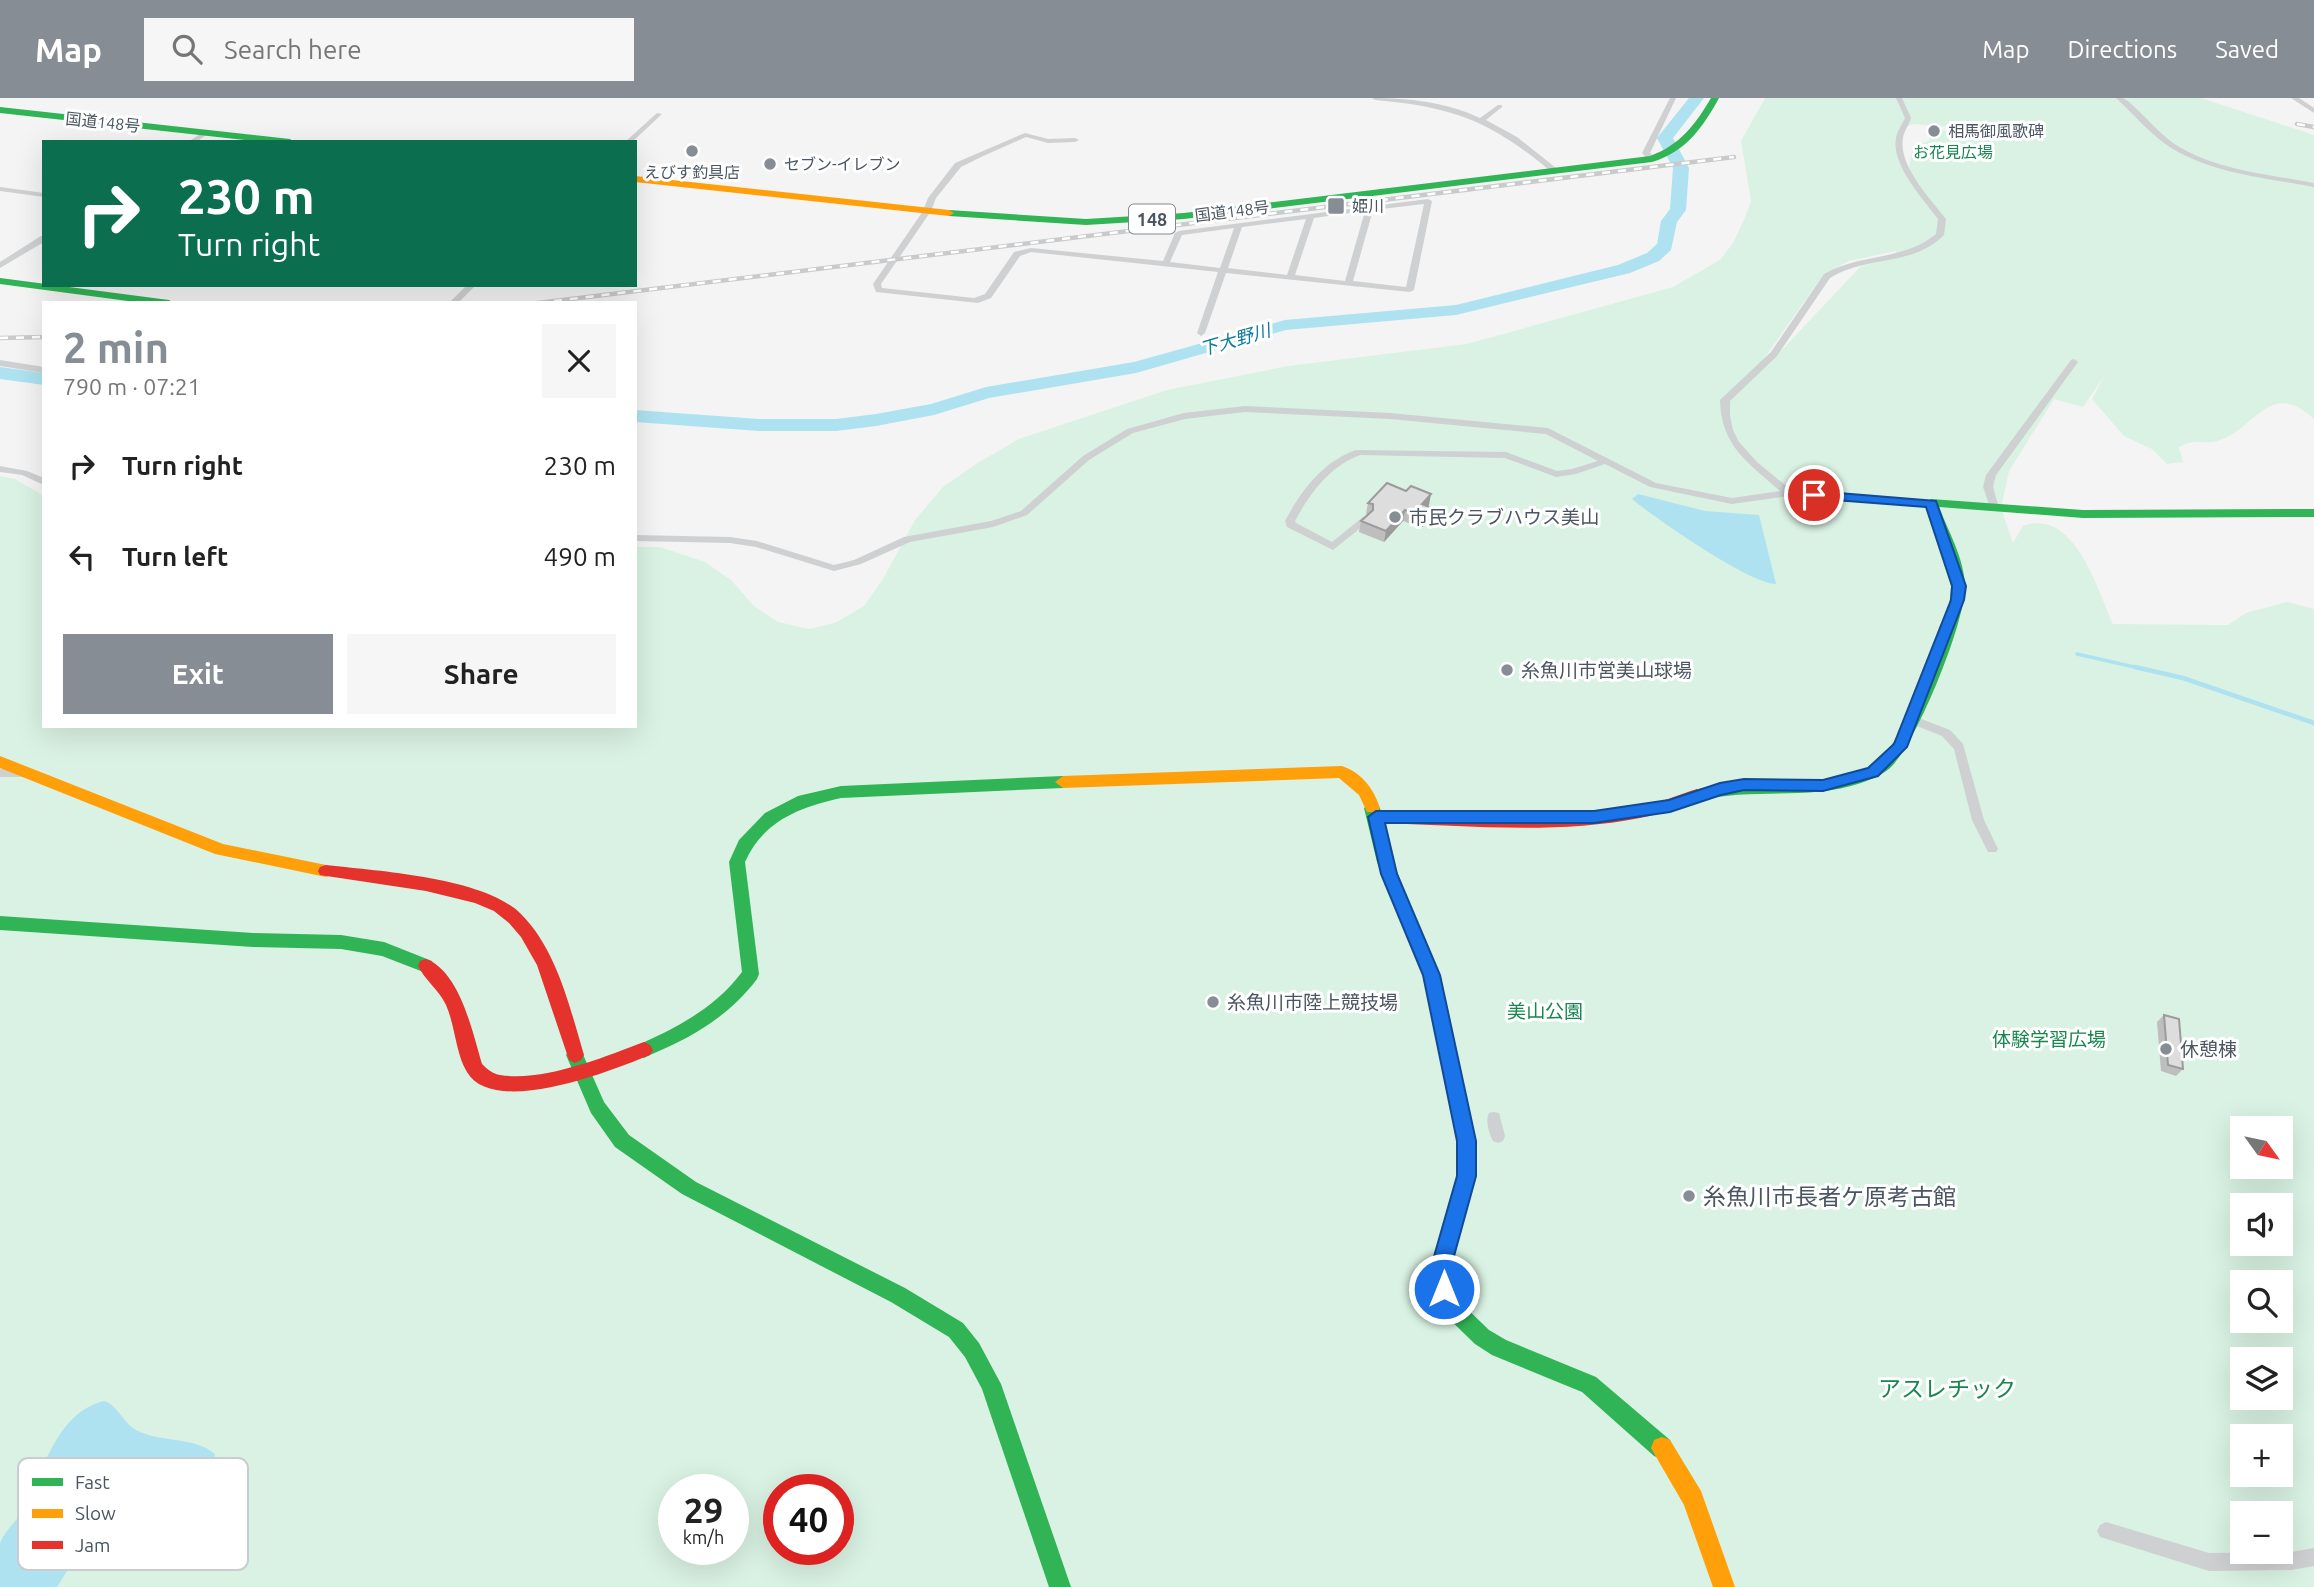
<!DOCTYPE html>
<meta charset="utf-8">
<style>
:root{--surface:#fff;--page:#f6f6f6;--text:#222;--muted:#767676;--accent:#868d94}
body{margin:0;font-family:Ubuntu,"Noto Sans JP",sans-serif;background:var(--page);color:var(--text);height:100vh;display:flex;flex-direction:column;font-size:26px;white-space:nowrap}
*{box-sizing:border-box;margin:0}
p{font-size:23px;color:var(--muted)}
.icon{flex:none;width:38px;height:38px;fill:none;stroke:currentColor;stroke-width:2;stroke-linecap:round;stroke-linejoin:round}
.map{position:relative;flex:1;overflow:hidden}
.sheet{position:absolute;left:42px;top:203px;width:595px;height:427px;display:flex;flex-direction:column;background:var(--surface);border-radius:0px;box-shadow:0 7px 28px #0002}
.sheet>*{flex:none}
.banner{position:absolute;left:42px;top:42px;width:595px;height:147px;border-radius:0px;box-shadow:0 7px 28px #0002;background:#0b6e4f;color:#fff;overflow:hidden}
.needle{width:46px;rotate:123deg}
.tools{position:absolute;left:2230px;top:1018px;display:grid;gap:14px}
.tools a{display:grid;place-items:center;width:63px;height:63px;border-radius:0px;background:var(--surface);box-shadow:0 7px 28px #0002;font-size:35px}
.speed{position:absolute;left:658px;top:1376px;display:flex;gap:14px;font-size:35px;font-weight:700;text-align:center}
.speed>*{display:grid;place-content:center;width:91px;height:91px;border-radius:50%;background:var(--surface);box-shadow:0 7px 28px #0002;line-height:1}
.speed small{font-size:18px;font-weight:400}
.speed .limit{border:10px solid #d22;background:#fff;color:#111}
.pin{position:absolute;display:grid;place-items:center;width:60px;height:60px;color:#fff;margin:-30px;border:4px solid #fff;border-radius:50%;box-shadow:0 2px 7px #0007}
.me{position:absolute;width:77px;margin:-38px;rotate:0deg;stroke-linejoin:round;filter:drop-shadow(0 0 5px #0008)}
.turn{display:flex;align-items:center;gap:24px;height:147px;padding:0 21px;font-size:32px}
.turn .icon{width:91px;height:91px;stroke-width:2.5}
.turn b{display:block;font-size:49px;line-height:60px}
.round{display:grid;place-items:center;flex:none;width:74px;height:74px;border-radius:0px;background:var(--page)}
.overview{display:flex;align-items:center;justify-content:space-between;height:119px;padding:0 21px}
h1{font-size:42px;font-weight:700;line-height:52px;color:var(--accent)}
.button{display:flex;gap:14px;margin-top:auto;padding:14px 21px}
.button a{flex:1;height:80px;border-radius:0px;background:var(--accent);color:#fff;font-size:28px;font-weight:700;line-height:80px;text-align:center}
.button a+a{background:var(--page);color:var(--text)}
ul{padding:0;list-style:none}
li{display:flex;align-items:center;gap:21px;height:91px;padding:0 21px}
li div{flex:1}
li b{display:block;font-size:26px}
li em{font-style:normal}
header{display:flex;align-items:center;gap:42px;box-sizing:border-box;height:98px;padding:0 35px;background:var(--accent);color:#fff}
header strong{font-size:33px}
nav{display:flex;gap:38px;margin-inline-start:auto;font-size:24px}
.search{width:490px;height:63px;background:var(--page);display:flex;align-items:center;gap:18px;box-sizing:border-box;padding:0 24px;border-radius:0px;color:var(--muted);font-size:26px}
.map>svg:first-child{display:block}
</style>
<header>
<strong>Map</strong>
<div class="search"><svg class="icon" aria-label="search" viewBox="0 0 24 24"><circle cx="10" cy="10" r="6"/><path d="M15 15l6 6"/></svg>Search here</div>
<nav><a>Map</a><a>Directions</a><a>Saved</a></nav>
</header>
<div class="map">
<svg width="2314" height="1489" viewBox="0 0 2314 1489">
<rect width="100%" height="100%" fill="#f4f4f4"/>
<!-- green -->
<path fill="#d9f2e3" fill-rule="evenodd" d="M1765 0H2201L2314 37V321C2270 280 2255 331 2220 342 2205 348 2197 339 2179 349L2183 364 2167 366 2152 351 2124 338 2092 301 2105 277 2083 309 2054 301 2009 373 2001 410 2013 445 2023 428C2074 409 2097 490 2113 526L2228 527 2246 515 2287 504 2314 511V1489H0V378L15 381 44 398V628H635V449H660L705 464 731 482 754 508 778 524 809 531 835 525 864 508 883 481 915 422 943 389 976 366 1019 341 1167 292 1288 268 1467 246 1673 189 1720 162 1733 145 1744 122 1751 103 1741 43ZM1913 26 1969 30 1929 34V43L1913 47 1908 76 1897 40 1902 30ZM1896 153 1895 158 1860 169 1781 253 1761 265 1823 177 1849 163ZM2242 1031H2280V1069H2242ZM2242 1108H2280V1146H2242ZM2242 1185H2280V1223H2242ZM2242 1262H2280V1300H2242ZM2242 1339H2280V1377H2242ZM674 1391H733V1451H674ZM779 1391H838V1451H779ZM2242 1416H2280V1454H2242Z"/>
<!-- water -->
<g fill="#aee2f0">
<path d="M1638 396 1705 413 1759 417 1776 486C1750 486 1655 420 1632 401Z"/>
<path d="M104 1303C117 1306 123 1325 136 1332 160 1345 194 1338 215 1356 207 1411 165 1410 126 1431 110 1440 85 1453 72 1466 66 1473 62 1482 57 1489H0C0 1476 0 1458 0 1446 3 1434 18 1422 24 1411 44 1372 56 1315 104 1303Z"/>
</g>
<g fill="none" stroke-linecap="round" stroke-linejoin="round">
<!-- stream-far1 -->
<polyline stroke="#aee2f0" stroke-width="3.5" points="2077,556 2143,571"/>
<!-- stream -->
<polyline stroke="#aee2f0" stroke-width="4.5" points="2135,569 2183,580 2314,625"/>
<!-- river -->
<g fill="#aee2f0" fill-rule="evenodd">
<polygon points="1689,0 1704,0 1673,40 1689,70 1686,112 1677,124 1671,152 1659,163 1630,175 1456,217 1286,232 1136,275 989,300 934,317 876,328 836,333 759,333 635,324 635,312 759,321 836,321 876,316 931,306 986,289 1134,264 1285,222 1456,207 1618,167 1647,155 1657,146 1661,123 1670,111 1673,70 1657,40"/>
<polygon points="0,269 44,275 44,287 0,281"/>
</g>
<!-- street -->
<g fill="#ced0d2" fill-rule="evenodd">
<path d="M1372 0C1409 0 1446 4 1480 20L1498 7H1502V9L1486 22 1517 39 1561 74 1554 76C1492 24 1456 9 1375 2Z"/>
<polygon points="1670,0 1676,0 1650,55 1656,61 1649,63 1642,55"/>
<path d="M1896 0H1902L1911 20C1909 27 1904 33 1903 40 1898 68 1931 101 1946 121L1944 137C1912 169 1867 157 1830 180L1777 258 1730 303V318L1733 332 1739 344 1757 364 1791 392 1931 402 1934 403V407L1788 398 1732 406 1650 389 1605 366 1576 376 1556 379 1505 360 1360 357C1330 368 1310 395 1295 423L1296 425 1332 444 1363 419H1369V423L1333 452 1287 429 1285 423C1301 393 1322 364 1356 352L1506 354 1557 373 1572 371 1598 363 1546 336 1390 321 1245 314 1185 321 1133 335 1089 362 1027 417 993 429 910 444 861 466 834 473 756 449 730 445 635 443V437L730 439 757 443 834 467 854 462 904 439 991 423 1021 413 1083 358 1127 331 1184 315 1245 308 1390 315 1548 330 1656 385 1732 400 1780 393C1749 365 1721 349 1720 302L1771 254 1824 176C1860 155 1904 163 1936 136L1938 121C1923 101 1891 67 1896 40 1897 33 1902 27 1905 20Z"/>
<path d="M2116 0H2123L2129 4C2144 17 2157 33 2173 45 2214 72 2267 76 2314 85V89C2267 80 2215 76 2173 51 2151 38 2134 16 2116 0Z"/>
<polygon points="2291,0 2299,0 2314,10 2314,15"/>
<polygon points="657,15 662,16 632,44 625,44"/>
<polygon points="203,34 209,35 196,44 188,44"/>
<path d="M1025 35 1048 41 1075 40 1079 42 1075 44 1048 45 1026 39 981 59 961 69 936 100 931 113 881 186 882 190 974 200 985 196 1014 154 1031 150 1163 163 1175 135 1179 133 1428 101 1432 103 1414 192 1410 194 1226 175 1205 235 1201 238 1197 235 1218 174 1031 154 1020 158 991 200 978 205 876 194 873 186 923 113 928 100 955 65ZM1424 106 1406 189 1353 183 1373 112ZM1365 113 1345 183 1295 177 1314 120ZM1306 121 1287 177 1228 170 1242 129ZM1234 130 1220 170 1170 164 1182 137Z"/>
<polygon points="0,89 44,95 44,99 0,93"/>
<polygon points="41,138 44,138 44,144 0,170 0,164"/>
<polygon points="467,187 476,187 458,205 449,205"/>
<polygon points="2074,261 2078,264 1996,377 1993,389 1999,410 1997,412 1991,412 1983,389 1986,377 2071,262"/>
<polygon points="0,262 44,269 44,275 0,268"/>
<polygon points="0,368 27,373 44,380 44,387 22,377 0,374"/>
<polygon points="1911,617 1950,632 1963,646 1984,722 1998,751 1996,754 1988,754 1972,722 1954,651 1942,638 1907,624 1905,621"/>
<polygon points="0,671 24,671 30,675 24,679 0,679"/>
<path d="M1494 1014 1499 1015 1505 1038 1503 1043 1498 1045 1493 1043C1489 1035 1485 1023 1489 1015Z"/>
<polygon points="2106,1424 2209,1455 2291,1454 2314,1450 2314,1468 2291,1472 2209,1473 2100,1439 2097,1433 2100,1427"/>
</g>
<!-- fast -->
<g fill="#30b455" fill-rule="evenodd">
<path d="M1711 0H1719C1703 29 1686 54 1652 64L1184 121 1086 127 949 118 944 115 949 112 1086 121 1184 115 1650 58C1680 47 1695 27 1711 0Z"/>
<polygon points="0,9 290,41 294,44 263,44 0,15"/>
<polygon points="0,180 169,202 174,205 143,205 0,186"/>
<path d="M1931 401 2083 412 2314 411V419L2083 420 1939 409C1949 435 1965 462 1965 490 1964 527 1918 640 1893 667 1885 676 1872 681 1861 685 1808 703 1751 689 1697 703L1692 701 1689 697 1692 693C1745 676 1804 694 1856 675 1865 672 1876 666 1883 659 1907 632 1950 527 1951 491 1952 462 1935 432 1925 405Z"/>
<path d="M1063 678 1071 684 1063 690 841 700C800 709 763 723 745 764L759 876 757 881C729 918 693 939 650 957L644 960 638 957 635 952 638 947C678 929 715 910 742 874L729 764 739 742 765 715 798 698 841 688Z"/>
<polygon points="1372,704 1380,710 1393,764 1439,877 1476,1043 1475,1078 1451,1169 1459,1203 1489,1232 1506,1242 1596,1279 1670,1342 1673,1350 1670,1358 1662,1361 1654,1358 1582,1294 1492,1257 1475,1246 1443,1215 1431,1169 1457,1078 1458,1043 1423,877 1377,764 1364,710"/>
<polygon points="0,818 253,835 341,837 384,844 432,863 434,868 432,873 426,875 382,858 341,851 253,849 0,832"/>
<polygon points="575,949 581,952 604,1004 629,1037 696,1084 905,1190 963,1225 979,1245 1001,1286 1071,1489 1049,1489 982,1291 965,1259 949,1239 891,1204 682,1096 615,1049 591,1015 566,957 569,952"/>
</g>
<!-- slow -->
<g fill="#ff9f0a" fill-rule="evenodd">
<polygon points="635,78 949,112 954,115 949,118 635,84"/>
<polygon points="0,658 223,746 326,767 332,769 334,773 332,777 326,779 215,756 0,670"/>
<path d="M1342 668C1362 675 1374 691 1380 710L1377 714H1367L1359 697 1339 680 1063 690 1055 684 1063 678Z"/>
<polygon points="1662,1339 1670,1342 1701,1393 1735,1489 1713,1489 1684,1407 1651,1350 1654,1342"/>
</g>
<!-- jam -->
<g fill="#e5322d" fill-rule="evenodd">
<path d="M1697 691 1702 693 1705 697 1702 701C1682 708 1662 716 1640 720 1555 737 1463 727 1376 725L1368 719 1376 713C1463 715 1554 725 1640 708 1660 705 1678 697 1697 691Z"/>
<path d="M326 767C377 773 484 779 521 816 557 852 570 910 584 957L581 962 575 965 569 962 537 867 521 839 509 825 494 813 475 805 426 793 320 777 318 773 320 769Z"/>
<path d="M426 861C460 873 473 936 482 966 487 971 493 976 500 977 544 984 604 959 644 944L650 947 653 952 650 957C613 972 494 1020 467 974 456 957 455 927 446 907 439 892 425 882 418 868L420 863Z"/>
</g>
<defs>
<g id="rail">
<polyline points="2297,26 2314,29"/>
<polyline points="538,205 1734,59"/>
<polyline points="0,240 44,239"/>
</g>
</defs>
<!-- rail casing -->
<use href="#rail" stroke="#c9cacc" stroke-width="4.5"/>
<!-- rail -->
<use href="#rail" stroke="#fff" stroke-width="2.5" stroke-dasharray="8" stroke-linecap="butt"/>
</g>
<!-- wall -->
<g fill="#bebebf">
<polygon points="1368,405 1429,407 1428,408 1432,410 1430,421 1421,430 1403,423 1384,444 1359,434 1361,423 1368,417 1366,416"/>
<polygon points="2164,917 2183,971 2176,978 2161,973 2157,924"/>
</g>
<!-- shaded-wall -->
<g fill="#9b9b9b">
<polygon points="1431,396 1429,407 1420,417 1422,406"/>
<polygon points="1432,410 1430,421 1421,430 1423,419"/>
<polygon points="1405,412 1403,423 1384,444 1386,433"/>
</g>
<!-- building -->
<g fill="#ddddde" stroke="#9b9b9b" stroke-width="2">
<polygon points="1387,385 1406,393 1411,388 1431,396 1422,406 1432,410 1423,419 1405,412 1386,433 1361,423 1373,412 1373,406 1368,405"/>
<polygon points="2164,917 2179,921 2183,971 2168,967"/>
</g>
<!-- route -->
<polygon fill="#1a73e8" stroke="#114b97" stroke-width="2" points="1814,393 1936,403 1966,488 1964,502 1907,649 1878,678 1823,693 1744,692 1721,697 1670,714 1594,725 1385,725 1397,776 1440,877 1476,1043 1476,1078 1451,1169 1454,1191 1451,1198 1444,1201 1437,1198 1431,1169 1457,1078 1457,1043 1423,877 1381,776 1368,719 1376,713 1594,713 1669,702 1720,685 1744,681 1823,682 1868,670 1894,646 1951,502 1952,488 1926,409 1809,400 1809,394"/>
<!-- markers -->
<g fill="#868d94" stroke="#fff" stroke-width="2.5">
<circle cx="1934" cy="33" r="7"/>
<circle cx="692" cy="53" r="7"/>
<circle cx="770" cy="66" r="7"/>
<rect x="1327" y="99" width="18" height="18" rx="3.5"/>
<circle cx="1395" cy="419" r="7"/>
<circle cx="1507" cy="572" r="7"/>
<circle cx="1213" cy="904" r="7"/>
<circle cx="2166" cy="951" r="7"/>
<circle cx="1689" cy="1098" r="7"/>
</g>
<g text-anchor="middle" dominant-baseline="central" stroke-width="6" stroke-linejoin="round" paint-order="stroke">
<!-- far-street labels -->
<g font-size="16" fill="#4a5661" stroke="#fff">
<text transform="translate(103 24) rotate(6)">国道148号</text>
<text transform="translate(1232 113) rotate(-7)">国道148号</text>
</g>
<!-- far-poi labels -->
<g font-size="16" fill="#4a5661" stroke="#fff" text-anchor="start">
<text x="1948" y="33">相馬御風歌碑</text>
<text x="784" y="66">セブン-イレブン</text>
<text x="692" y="74" text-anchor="middle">えびす釣具店</text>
<text x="1352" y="108">姫川</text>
</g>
<!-- far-park labels -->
<g font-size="16" fill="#17864f" stroke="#fff">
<text x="1953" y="54">お花見広場</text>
</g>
<!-- shield labels -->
<rect fill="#fff" stroke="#808990" stroke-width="2" x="1129" y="106.5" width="46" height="29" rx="5"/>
<g font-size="18" font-weight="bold" fill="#4a5661">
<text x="1152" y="121">148</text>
</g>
<!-- far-water labels -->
<g font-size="18" font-style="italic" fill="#0c7c9b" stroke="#fff">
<text transform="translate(1235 241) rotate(-16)">下大野川</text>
</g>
<!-- poi labels -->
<g font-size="19" fill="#4a5661" stroke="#fff" text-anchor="start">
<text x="1409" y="419">市民クラブハウス美山</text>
<text x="1521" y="572">糸魚川市営美山球場</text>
<text x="1227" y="904">糸魚川市陸上競技場</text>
<text x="2180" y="951">休憩棟</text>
</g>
<!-- park labels -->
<g font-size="19" fill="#17864f" stroke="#fff">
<text x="1545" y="913">美山公園</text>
<text x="2049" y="941">体験学習広場</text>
</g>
<!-- near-poi labels -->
<g font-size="23" fill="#4a5661" stroke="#fff" text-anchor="start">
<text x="1703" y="1098">糸魚川市長者ケ原考古館</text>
</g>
<!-- near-park labels -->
<g font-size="23" fill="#17864f" stroke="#fff">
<text x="1947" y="1290">アスレチック</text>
</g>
</g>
<!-- legend -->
<rect x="18" y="1360" width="230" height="112" rx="10" fill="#fff" stroke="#c9ccd0" stroke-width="2"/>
<rect x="32" y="1380" width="31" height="8" fill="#30b455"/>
<rect x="32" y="1411" width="31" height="9" fill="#ff9f0a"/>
<rect x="32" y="1443" width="31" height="8" fill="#e5322d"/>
<g font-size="19" fill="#4a5661">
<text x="75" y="1391">Fast</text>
<text x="75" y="1422">Slow</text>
<text x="75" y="1454">Jam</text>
</g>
</svg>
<div class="tools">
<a><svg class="needle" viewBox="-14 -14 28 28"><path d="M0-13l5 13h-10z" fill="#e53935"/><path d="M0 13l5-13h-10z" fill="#767676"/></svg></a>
<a><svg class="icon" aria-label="sound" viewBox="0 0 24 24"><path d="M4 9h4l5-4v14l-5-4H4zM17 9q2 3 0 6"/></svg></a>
<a><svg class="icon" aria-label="search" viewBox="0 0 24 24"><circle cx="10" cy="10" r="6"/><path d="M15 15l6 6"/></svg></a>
<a><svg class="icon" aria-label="layers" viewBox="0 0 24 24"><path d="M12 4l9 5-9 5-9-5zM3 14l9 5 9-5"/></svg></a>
<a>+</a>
<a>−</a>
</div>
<div class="speed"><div>29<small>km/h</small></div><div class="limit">40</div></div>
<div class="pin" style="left:1814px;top:397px;background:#d93025"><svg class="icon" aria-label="arrive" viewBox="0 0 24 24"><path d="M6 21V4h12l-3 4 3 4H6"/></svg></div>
<svg class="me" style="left:1444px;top:1191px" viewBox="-20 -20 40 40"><circle r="17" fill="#1a73e8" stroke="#fff" stroke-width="3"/><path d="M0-11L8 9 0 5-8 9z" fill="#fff"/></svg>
<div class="banner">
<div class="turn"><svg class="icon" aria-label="right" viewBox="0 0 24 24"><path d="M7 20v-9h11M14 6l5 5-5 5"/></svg><div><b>230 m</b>Turn right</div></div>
</div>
<section class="sheet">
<div class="overview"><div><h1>2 min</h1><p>790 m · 07:21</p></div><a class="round"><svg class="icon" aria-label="close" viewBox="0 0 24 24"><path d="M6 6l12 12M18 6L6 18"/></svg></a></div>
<ul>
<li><svg class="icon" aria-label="right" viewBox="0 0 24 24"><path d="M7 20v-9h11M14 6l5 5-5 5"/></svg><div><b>Turn right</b></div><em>230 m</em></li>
<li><svg class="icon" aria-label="left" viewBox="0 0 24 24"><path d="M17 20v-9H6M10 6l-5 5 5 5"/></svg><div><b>Turn left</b></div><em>490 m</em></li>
</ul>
<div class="button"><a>Exit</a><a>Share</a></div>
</section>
</div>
